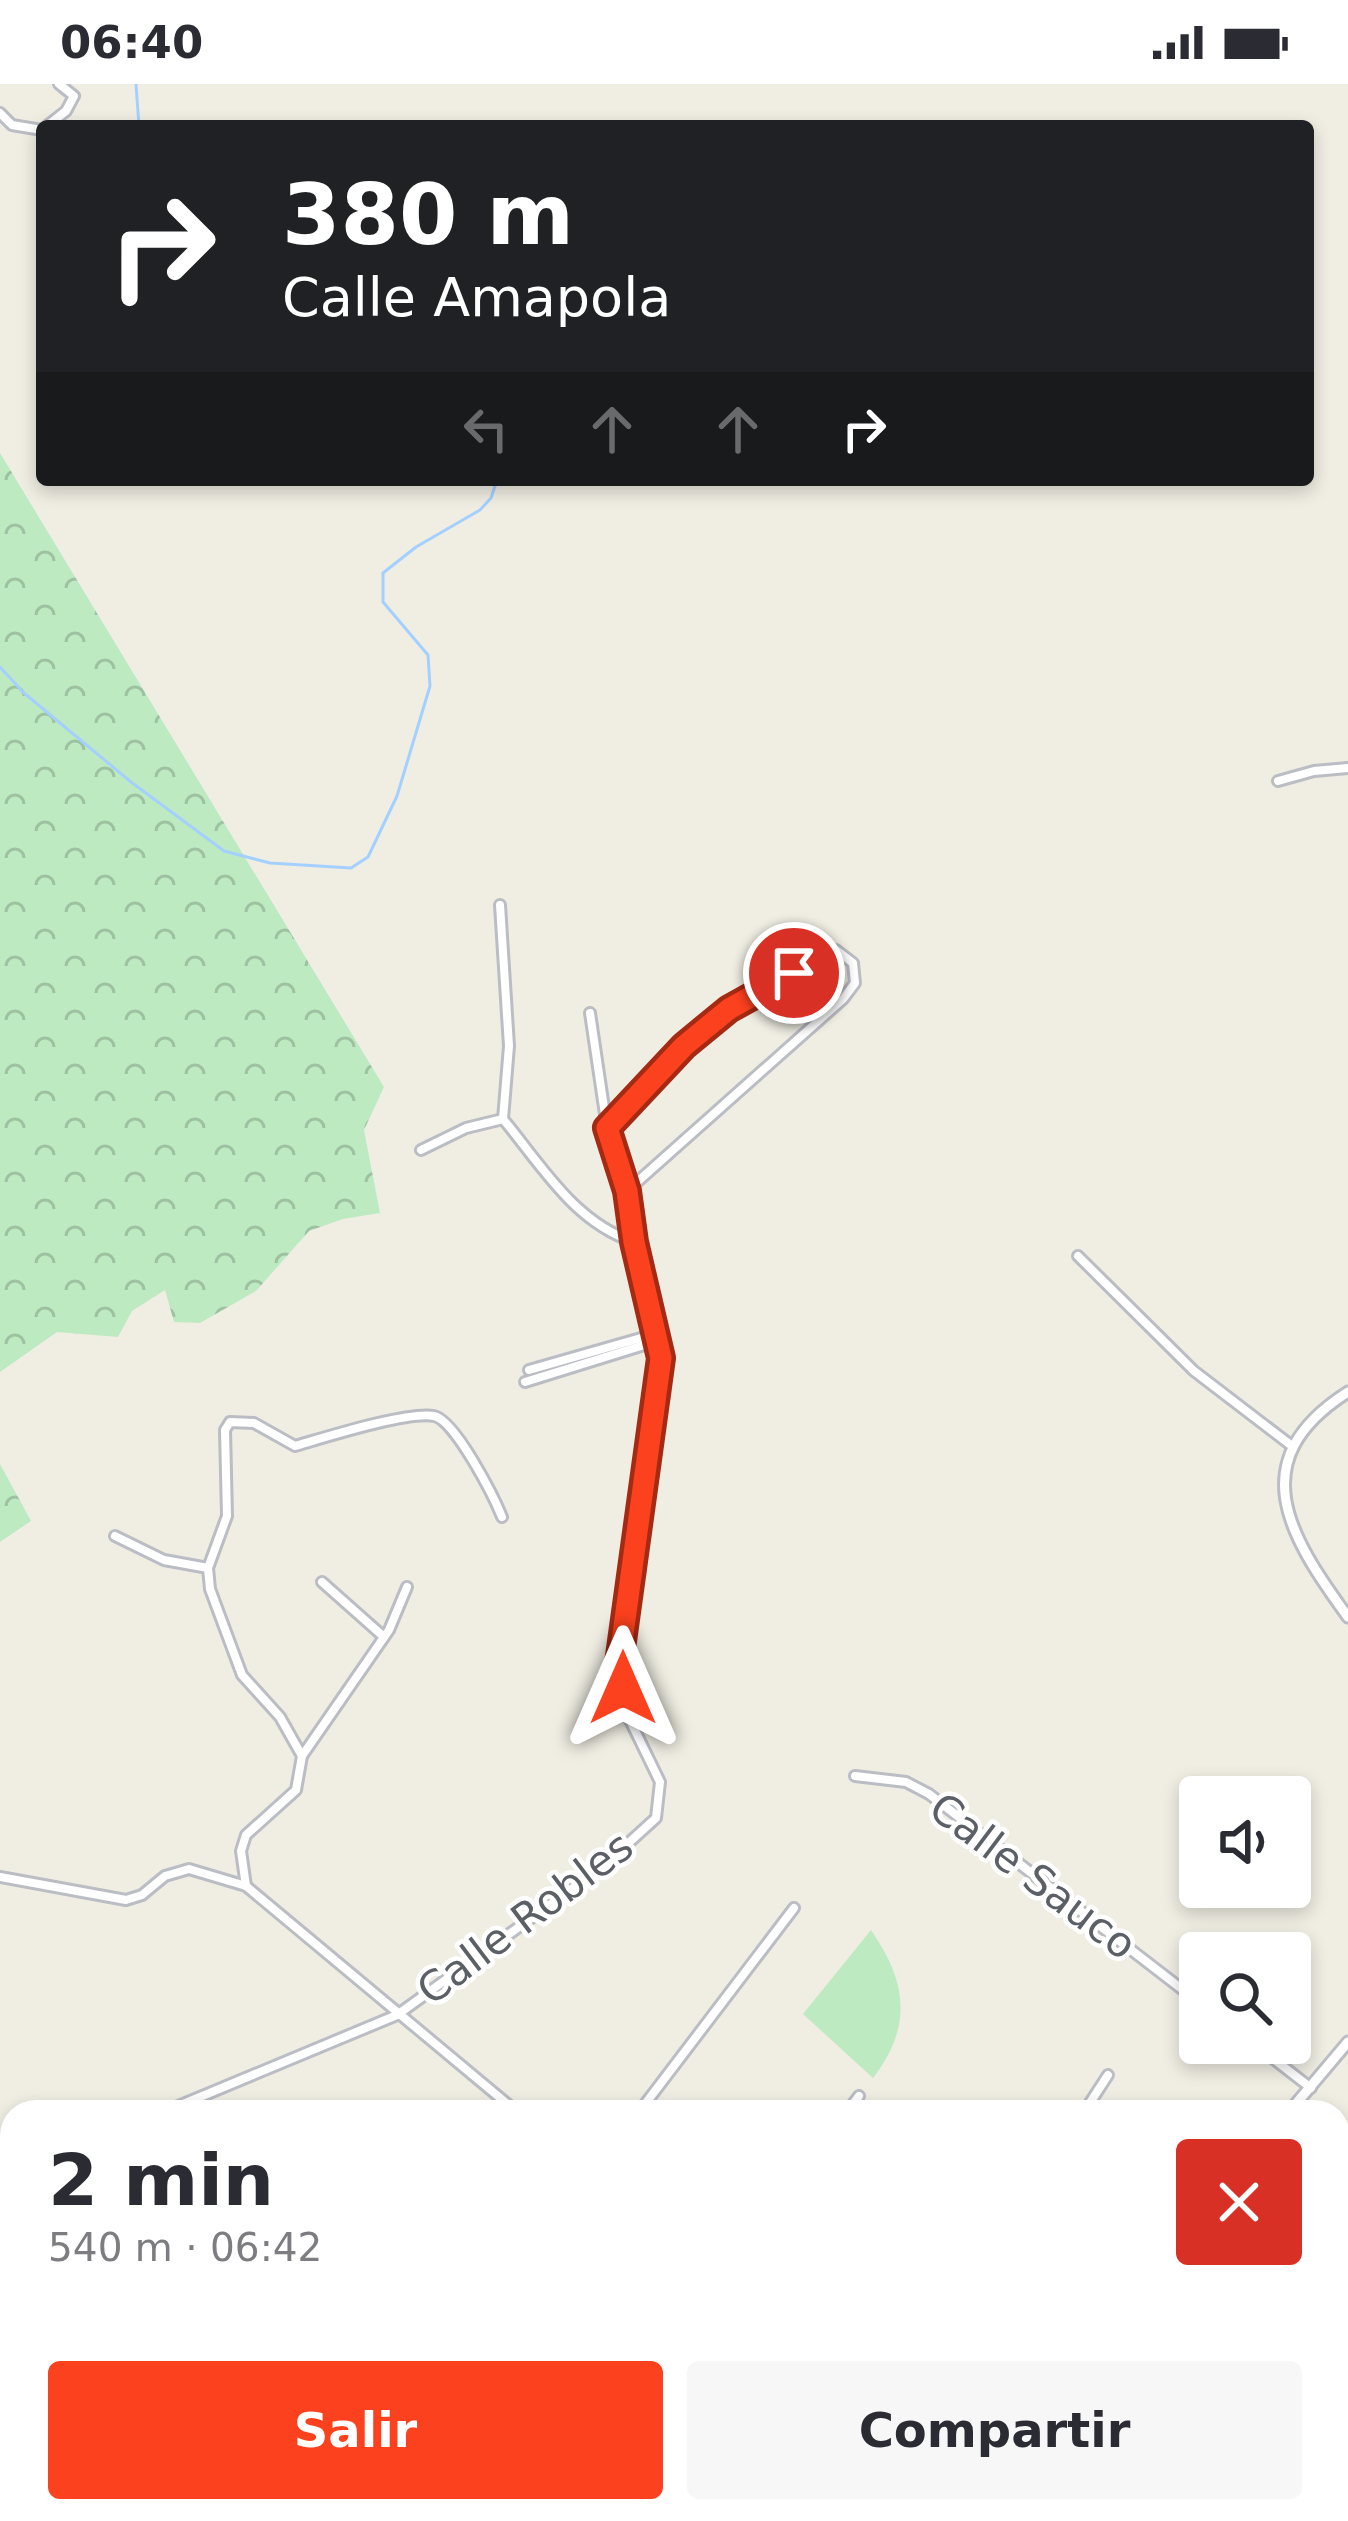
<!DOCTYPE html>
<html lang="es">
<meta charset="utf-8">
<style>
:root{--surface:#fff;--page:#f7f7f7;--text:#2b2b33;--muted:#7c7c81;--accent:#fc411e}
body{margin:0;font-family:"DejaVu Sans",sans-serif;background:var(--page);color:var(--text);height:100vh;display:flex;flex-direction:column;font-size:45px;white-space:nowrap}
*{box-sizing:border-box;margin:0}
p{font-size:39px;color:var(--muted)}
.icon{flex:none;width:66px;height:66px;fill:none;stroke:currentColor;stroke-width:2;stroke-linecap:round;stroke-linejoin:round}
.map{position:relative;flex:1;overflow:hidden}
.sheet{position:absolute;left:0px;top:2016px;width:1350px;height:423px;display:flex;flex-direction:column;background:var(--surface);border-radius:36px 36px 0 0;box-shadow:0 6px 18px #0003}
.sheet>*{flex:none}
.top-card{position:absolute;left:36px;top:36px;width:1278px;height:366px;border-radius:12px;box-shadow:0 6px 18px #0003;background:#202124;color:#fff;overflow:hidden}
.controls{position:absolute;left:1179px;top:1692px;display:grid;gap:24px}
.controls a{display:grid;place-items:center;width:132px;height:132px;border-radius:12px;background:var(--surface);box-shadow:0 6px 18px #0003;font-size:60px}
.pin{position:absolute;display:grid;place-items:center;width:102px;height:102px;color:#fff;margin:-51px;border:6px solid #fff;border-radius:50%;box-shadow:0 3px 12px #0007}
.me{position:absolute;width:132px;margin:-66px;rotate:0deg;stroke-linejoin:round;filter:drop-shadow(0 0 9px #0008)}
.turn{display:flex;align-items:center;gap:42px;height:252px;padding:0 48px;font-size:54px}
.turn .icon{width:156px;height:156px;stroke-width:2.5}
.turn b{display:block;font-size:84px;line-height:102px}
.lanes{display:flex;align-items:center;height:114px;padding:0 48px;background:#0003;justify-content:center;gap:60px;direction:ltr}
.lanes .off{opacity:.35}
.round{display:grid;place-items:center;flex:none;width:126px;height:126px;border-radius:12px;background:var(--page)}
.summary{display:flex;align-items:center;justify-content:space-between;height:204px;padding:0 48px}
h1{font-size:72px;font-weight:800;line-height:90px}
.cta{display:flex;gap:24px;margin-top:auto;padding:24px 48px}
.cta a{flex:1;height:138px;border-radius:12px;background:var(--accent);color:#fff;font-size:48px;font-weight:800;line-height:138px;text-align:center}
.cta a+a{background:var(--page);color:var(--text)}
.status{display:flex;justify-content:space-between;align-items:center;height:84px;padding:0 60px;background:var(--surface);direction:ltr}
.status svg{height:33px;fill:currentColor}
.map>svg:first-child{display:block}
</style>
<div class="status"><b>06:40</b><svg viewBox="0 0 49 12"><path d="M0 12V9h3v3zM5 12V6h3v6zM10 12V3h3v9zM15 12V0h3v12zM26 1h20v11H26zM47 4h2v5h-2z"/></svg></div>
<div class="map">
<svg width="1348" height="2437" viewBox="0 0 1348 2437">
<defs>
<pattern id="forest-crowns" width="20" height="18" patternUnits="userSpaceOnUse" patternTransform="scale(3)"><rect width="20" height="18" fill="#bdeac1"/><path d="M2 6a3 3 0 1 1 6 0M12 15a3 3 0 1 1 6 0" fill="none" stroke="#9dc1a1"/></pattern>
</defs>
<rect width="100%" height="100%" fill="#f0eee3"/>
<!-- forest -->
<g fill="url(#forest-crowns)">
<polygon points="0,369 384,1003 364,1046 380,1129 343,1135 309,1147 256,1207 200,1239 174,1238 165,1206 132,1227 118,1253 57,1248 0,1288"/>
<polygon points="0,1380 31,1437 0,1458"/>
</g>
<!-- pitch -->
<path fill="#bdeac1" d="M871 1846C907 1898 913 1942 873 1994L803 1930Z"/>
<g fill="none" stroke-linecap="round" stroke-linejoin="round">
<!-- stream -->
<g stroke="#a4d0ff" stroke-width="3">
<polyline points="136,0 139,42"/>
<polyline points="0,583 24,609 131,698 224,767 270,779 351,784 368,773 397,712 430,602 428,571 383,518 383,489 416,463 480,426 491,414 497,396"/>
</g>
<defs>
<g id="minor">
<polyline points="0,29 12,41 42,46"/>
<polyline points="47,42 66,27 74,12 59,0"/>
<polyline points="1278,697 1314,687 1348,684"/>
<path d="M500 821 509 962 503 1035C542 1082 574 1138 634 1158"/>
<path d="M608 1043C646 1003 683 957 729 925 760 904 794 889 824 865L836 866 853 879 855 899 843 915 627 1107"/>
<polyline points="421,1066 466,1044 503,1035"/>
<polyline points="1078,1172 1194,1287 1292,1362"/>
<polyline points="529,1286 655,1250"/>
<polyline points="525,1298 657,1257"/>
<polyline points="115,1452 164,1476 208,1484"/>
<polyline points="322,1498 384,1553"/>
<polyline points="302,1672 389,1546 407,1503"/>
<polyline points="855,1692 906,1698 929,1710 1200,1919"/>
<polyline points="0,1793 126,1816 142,1811 165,1792 189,1785 246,1802 517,2028"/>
<path d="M246 1802 241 1767 246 1751 296 1706 302 1672 280 1633 242 1591 210 1505 208 1484 227 1432 225 1346 230 1338 254 1339 295 1362C323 1354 408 1327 434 1332 455 1336 494 1413 502 1433"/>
<polyline points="1253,1959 1311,2004"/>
<polyline points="164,2028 397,1931 602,1783 656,1734 660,1698 627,1630 619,1579 661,1274 634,1158 627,1107 607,1044 590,929"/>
<polyline points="639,2028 794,1824"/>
<polyline points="847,2028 859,2012"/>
<polyline points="1084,2028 1108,1991"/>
<polyline points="0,2140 12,2129"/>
<polyline points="1338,2254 1348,2245"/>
<polyline points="654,2427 666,2437"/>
<polyline points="999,2427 1011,2437"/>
<polyline points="433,2429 442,2437"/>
<polyline points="153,2437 161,2427"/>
<polyline points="495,2437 511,2427"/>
<polyline points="692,2437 701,2427"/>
<polyline points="982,2437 991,2427"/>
<polyline points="1046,2437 1056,2427"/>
<polyline points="1139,2437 1151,2427"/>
</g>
<g id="tertiary">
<path d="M1348 1308C1241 1376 1289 1452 1348 1533"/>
<polyline points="1289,2028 1348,1958"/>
<polyline points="1261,2427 1271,2437"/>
<polyline points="1198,2437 1207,2427"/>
</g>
</defs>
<!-- minor casing -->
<use href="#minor" stroke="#bbbdc4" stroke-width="14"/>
<!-- tertiary casing -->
<use href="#tertiary" stroke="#bbbdc4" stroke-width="15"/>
<!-- minor -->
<use href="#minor" stroke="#fff" stroke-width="8"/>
<!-- tertiary -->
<use href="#tertiary" stroke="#fff" stroke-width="9"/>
</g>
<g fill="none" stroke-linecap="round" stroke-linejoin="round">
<defs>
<polyline id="route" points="623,1604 619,1579 661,1274 634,1158 627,1107 607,1044 684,962 729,925 794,889"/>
</defs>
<!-- route casing -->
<use href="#route" stroke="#a42a14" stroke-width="30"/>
<!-- route -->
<use href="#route" stroke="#fc411e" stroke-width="21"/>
</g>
<g text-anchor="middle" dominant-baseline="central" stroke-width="9" stroke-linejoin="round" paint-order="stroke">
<!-- street labels -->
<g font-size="42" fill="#5b5f66" stroke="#fff">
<text transform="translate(1033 1792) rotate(37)">Calle Sauco</text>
<text transform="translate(525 1834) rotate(-37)">Calle Robles</text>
</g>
</g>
</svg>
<div class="controls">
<a><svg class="icon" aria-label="sound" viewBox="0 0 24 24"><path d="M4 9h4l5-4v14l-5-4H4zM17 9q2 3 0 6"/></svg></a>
<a><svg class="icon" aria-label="search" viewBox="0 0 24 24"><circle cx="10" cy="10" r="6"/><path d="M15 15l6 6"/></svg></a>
</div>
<div class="pin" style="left:794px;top:889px;background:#d93025"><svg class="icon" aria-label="arrive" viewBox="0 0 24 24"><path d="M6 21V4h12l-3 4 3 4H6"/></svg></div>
<svg class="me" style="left:623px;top:1604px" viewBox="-20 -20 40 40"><path d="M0-17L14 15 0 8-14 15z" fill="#fc411e" stroke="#fff" stroke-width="4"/></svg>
<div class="top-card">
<div class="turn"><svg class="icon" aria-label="right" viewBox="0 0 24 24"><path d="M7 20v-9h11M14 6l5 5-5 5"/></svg><div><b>380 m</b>Calle Amapola</div></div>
<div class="lanes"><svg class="icon off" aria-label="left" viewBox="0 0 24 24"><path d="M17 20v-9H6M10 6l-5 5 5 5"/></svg><svg class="icon off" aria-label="ahead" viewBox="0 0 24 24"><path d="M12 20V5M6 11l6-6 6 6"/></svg><svg class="icon off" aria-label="ahead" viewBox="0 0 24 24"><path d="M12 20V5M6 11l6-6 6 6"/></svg><svg class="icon" aria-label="right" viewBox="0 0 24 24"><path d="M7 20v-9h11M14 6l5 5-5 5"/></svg></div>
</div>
<section class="sheet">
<div class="summary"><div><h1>2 min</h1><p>540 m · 06:42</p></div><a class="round" style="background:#d93025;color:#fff"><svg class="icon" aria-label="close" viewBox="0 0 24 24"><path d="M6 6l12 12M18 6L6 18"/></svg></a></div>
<div class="cta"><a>Salir</a><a>Compartir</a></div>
</section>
</div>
